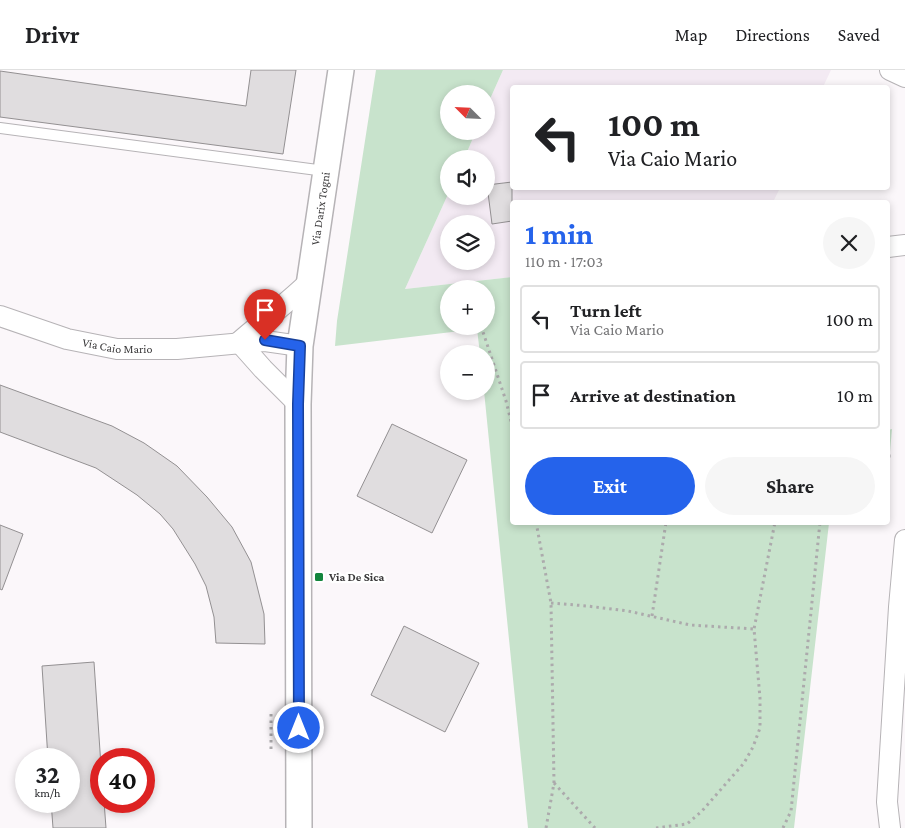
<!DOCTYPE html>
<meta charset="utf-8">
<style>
:root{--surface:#fff;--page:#f6f6f6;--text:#202124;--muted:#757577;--line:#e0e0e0;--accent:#2563eb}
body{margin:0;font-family:"Crimson Pro",serif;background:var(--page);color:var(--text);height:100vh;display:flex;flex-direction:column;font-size:19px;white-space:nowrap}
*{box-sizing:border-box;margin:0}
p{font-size:16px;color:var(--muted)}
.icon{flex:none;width:28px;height:28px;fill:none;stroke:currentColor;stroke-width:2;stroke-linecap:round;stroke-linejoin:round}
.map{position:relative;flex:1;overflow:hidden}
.details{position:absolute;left:510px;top:130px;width:380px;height:325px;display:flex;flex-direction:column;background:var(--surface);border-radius:5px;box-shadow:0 2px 8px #0003}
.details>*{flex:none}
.top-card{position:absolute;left:510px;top:15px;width:380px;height:105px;border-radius:5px;box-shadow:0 2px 8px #0003;background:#fff;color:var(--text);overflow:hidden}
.needle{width:32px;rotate:294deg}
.buttons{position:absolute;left:440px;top:15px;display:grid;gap:10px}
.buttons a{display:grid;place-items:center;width:55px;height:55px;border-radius:50%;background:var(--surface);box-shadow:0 2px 8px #0003;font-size:25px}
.speed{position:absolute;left:15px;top:678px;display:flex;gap:10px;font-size:25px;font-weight:700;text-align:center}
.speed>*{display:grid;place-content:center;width:65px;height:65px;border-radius:50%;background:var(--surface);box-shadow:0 2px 8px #0003;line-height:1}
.speed small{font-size:12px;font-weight:400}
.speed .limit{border:8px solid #d22;background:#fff;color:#111}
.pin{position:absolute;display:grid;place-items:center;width:42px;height:42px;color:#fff;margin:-51px -21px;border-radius:50% 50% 50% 0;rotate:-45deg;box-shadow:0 0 5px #0007}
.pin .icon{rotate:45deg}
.me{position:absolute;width:55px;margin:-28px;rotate:0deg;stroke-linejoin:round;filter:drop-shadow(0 0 4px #0008)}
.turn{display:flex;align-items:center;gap:18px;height:105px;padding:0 15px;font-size:22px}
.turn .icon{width:65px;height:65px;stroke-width:2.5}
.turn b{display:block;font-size:35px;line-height:42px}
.round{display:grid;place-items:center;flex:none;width:52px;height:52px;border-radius:26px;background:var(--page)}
.overview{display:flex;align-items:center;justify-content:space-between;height:85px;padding:0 15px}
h1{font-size:30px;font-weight:700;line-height:38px;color:var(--accent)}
.action{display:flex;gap:10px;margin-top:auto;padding:10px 15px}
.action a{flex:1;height:58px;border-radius:30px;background:var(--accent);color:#fff;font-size:20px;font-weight:700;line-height:58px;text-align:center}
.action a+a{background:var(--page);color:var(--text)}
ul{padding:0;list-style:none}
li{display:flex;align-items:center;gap:15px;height:68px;margin:0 10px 8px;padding:0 5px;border:2px solid var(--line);border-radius:5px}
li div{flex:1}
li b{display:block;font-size:19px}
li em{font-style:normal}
header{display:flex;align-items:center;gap:30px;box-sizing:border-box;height:70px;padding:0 25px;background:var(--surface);border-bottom:1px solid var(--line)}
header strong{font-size:24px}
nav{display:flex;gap:28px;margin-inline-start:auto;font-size:18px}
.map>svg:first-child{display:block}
</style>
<header>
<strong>Drivr</strong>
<nav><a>Map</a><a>Directions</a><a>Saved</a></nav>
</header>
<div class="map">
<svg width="905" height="758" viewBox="0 0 905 758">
<rect width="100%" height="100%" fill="#fbf7fa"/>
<!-- built -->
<path fill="#f3eaf3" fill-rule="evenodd" d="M503 0H831L823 17 512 18V118H780L773 132H512V207L405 219 449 122V126H486V89H464L476 61H486V38ZM449 154H486V191H449Z"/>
<!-- green -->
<g fill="#c8e3cc" fill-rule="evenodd">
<path d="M376 0H503L486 38V24H449V61H476L464 89H449V122L405 219 512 207V452L829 453 794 758H528L484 321H486V284H480L477 259 335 276 337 251ZM449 219H486V256H449Z"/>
<polygon points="892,359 888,404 888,360"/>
</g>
<!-- building -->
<g fill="#e0dddf" stroke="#939092">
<polygon points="251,0 296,0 283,84 0,47 0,1 246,36"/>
<polygon points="512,112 512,151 492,154 487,115"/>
<polygon points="0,315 112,356 144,373 177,396 207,427 232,457 251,492 264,544 265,574 216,573 214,547 206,516 195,494 173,459 160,444 137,425 96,398 0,362"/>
<polygon points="392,354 467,390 432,463 357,426"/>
<polygon points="0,455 23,464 2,520 0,519"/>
<polygon points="404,556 479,593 445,662 371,625"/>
<polygon points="94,592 101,696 101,731 104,731 106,758 53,758 51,731 69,731 69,689 48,689 42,596"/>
</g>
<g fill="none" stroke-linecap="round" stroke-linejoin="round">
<defs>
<polyline id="service" points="0,58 325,101"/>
<g id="minor">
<polyline points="890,0 905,7"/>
<polyline points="888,177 905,175"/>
<path id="s1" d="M0 246 67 269 117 279H177L265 271 300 276"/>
<path d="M239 272C262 252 286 234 308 213"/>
<polyline points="239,272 263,299 298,334"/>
<polyline points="890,758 887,732 899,537 905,470"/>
</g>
<g id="tertiary">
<path id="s2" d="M299 758 298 334 300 276 341 0"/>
</g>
</defs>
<!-- service casing -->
<use href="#service" stroke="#b6b3b6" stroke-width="12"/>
<!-- minor casing -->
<use href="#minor" stroke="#b6b3b6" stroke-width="22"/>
<!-- tertiary casing -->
<use href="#tertiary" stroke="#b6b3b6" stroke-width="28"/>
<!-- path -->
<g stroke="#acaaac" stroke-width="3" stroke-dasharray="2.5 4" stroke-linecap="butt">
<polyline points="481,256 506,331 512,355"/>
<polyline points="888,386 891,386"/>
<polyline points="536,452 551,533 554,713 546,758"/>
<polyline points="551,533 587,536 628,541 690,555 754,559"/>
<polyline points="652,546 666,452"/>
<polyline points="271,644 271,683"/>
<polyline points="554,713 595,758"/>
<polyline points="656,758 687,754 702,741 744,693 753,677 760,658 760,628 754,559 775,452"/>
<polyline points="783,758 791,741 820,452"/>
</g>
<!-- service -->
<use href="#service" stroke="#fff" stroke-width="10"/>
<!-- minor -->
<use href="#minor" stroke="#fff" stroke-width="20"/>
<!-- tertiary -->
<use href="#tertiary" stroke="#fff" stroke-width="25"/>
</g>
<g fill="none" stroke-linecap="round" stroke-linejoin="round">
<defs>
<polyline id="route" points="265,270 300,276 298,334 299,658"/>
</defs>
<!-- route casing -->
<use href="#route" stroke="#184099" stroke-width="12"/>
<!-- route -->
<use href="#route" stroke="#2563eb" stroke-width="9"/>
</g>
<!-- markers -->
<rect fill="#13853d" stroke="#fff" stroke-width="2" x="314" y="502" width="10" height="10" rx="2.5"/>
<g text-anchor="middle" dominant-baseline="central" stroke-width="4.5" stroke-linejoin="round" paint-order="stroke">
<!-- street labels -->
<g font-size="12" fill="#3b3a3b" stroke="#fff">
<text stroke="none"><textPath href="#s2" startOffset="621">Via Darix Togni</textPath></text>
<text stroke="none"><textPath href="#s1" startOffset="122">Via Caio Mario</textPath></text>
</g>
<!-- poi labels -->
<g font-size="12" font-weight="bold" fill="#3b3a3b" stroke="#fff" text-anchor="start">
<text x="329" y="507">Via De Sica</text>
</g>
</g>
</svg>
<div class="buttons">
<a><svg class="needle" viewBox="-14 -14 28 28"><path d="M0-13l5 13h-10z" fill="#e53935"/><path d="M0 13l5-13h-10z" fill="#757577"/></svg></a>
<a><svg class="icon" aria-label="sound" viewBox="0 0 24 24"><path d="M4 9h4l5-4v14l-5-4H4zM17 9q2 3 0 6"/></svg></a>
<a><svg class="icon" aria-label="layers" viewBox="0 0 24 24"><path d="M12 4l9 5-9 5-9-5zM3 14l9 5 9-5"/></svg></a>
<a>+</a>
<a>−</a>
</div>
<div class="speed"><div>32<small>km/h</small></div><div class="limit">40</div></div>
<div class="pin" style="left:265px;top:270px;background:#d93025"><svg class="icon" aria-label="arrive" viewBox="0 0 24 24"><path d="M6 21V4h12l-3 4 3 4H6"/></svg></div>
<svg class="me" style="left:299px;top:658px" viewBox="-20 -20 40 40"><circle r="17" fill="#2563eb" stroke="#fff" stroke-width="3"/><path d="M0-11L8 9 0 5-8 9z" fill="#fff"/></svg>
<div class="top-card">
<div class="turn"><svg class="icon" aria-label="left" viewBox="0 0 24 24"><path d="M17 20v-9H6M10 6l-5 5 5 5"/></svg><div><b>100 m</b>Via Caio Mario</div></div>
</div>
<section class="details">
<div class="overview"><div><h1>1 min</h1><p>110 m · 17:03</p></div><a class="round"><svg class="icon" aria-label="close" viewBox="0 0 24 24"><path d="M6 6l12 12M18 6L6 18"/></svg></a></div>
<ul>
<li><svg class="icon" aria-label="left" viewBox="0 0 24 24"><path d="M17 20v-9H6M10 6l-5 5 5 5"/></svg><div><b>Turn left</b><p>Via Caio Mario</p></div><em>100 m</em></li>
<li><svg class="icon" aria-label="arrive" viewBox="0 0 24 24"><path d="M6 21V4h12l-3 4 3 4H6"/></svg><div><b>Arrive at destination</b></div><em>10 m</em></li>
</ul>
<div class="action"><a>Exit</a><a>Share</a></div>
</section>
</div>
